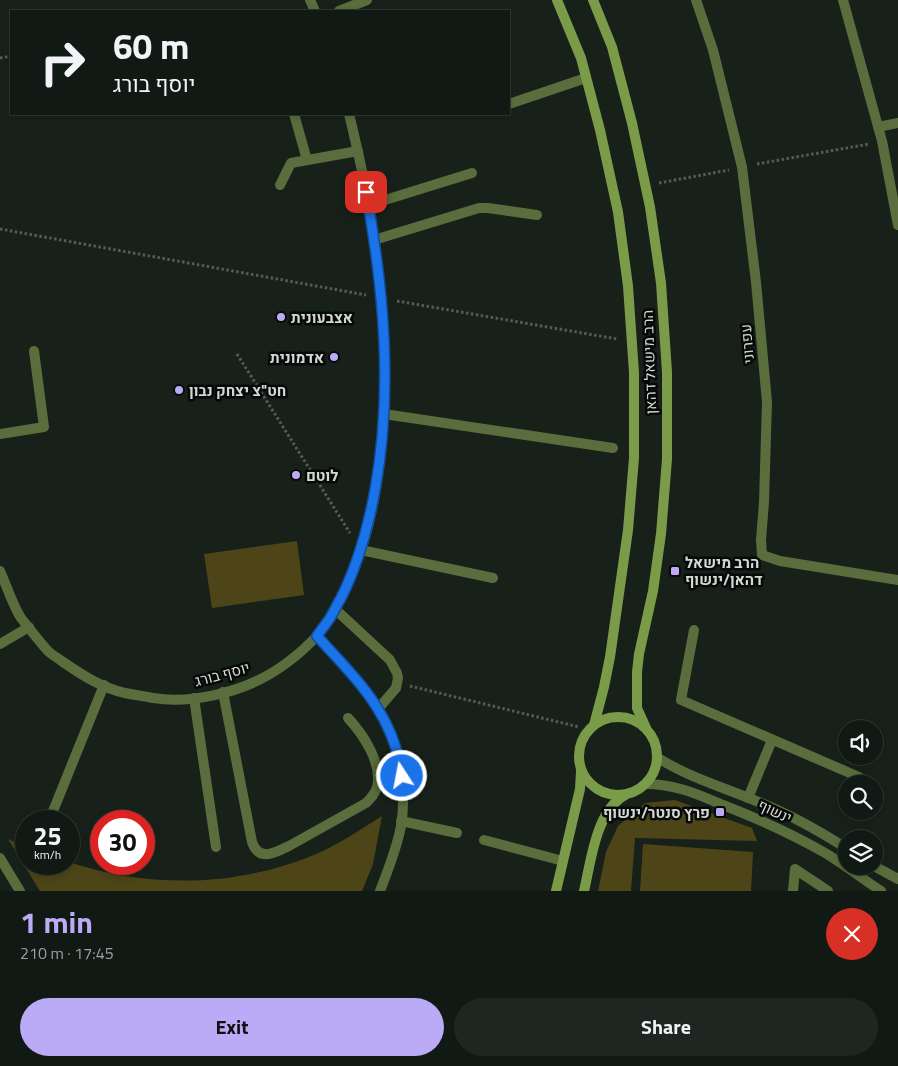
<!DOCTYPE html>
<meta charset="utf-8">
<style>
:root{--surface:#111914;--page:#1e2622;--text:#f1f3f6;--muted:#9ca0a0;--line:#303834;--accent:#bbaaf6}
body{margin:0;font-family:"Titillium Web",Heebo,sans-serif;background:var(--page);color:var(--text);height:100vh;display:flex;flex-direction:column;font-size:19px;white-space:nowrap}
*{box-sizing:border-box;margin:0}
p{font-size:16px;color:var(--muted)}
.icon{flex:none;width:28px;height:28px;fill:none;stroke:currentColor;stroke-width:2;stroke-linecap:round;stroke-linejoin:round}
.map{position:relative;height:891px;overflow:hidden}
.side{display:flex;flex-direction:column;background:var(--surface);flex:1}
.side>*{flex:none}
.banner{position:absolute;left:10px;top:10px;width:500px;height:105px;border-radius:0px;box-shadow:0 2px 8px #0003,0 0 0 1px var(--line);background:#111914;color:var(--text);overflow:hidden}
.tools{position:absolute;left:838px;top:720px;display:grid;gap:10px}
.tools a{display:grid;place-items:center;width:45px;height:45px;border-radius:50%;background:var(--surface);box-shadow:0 2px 8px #0003,0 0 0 1px var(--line);font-size:25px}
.speed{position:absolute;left:15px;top:810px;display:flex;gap:10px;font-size:25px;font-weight:700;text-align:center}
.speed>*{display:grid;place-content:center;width:65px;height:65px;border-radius:50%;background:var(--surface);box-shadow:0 2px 8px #0003,0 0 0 1px var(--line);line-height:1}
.speed small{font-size:12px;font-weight:400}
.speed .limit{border:8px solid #d22;background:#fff;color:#111}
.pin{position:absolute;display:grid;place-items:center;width:42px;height:42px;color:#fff;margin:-21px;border-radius:10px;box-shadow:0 2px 8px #0006}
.me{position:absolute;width:55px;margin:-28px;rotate:349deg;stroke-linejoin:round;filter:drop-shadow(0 0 4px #0008)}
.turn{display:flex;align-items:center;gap:18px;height:105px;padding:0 20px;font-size:22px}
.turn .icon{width:65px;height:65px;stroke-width:2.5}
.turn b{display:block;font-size:35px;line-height:42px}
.round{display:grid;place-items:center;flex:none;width:52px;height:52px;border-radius:26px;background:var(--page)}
.overview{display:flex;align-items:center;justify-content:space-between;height:85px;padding:0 20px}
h1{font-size:30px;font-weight:700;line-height:38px;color:var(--accent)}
.button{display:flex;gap:10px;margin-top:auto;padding:10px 20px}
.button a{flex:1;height:58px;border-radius:30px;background:var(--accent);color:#111;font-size:20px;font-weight:700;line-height:58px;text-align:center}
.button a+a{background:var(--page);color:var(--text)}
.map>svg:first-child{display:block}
</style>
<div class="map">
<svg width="898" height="891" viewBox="0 0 898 891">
<rect width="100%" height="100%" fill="#17211a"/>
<!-- green -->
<g fill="#4d4518">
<polygon points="297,541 304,595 212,608 204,554"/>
<polygon points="675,800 752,828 757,841 635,838 631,891 598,891 606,852 618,826 645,803"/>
<path d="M382 816 373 864 362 891H40L8 839 26 847V864H69V862C146 888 233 887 309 857 335 847 358 831 382 816Z"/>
<polygon points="643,844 753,852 751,891 640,891"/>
</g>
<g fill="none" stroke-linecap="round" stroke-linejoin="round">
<!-- path -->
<g stroke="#535c56" stroke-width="3" stroke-dasharray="2.5 2.5" stroke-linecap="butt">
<polyline points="0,58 11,56"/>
<polyline points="757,164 869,144"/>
<polyline points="659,183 729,170"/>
<polyline points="0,229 366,295"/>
<polyline points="397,301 617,339"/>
<polyline points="237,354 350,533"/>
<polyline points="410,686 579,727"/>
</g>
<!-- lane -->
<g stroke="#596e3c" stroke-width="10">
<polyline points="339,11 367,0"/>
<polyline points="509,104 586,78"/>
<polyline points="294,114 307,160"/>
<polyline points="878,127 898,123"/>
<polyline points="280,185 291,163 358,151"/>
<polyline points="369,205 472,173"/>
<polyline points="374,240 479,208 488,208 537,215"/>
<polyline points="384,414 613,448"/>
<polyline points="0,434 44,427 34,351"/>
<polyline points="361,550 493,578"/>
<polyline points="335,609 390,660 397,673 398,678 396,688 378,709"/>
<polyline points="694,630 681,700 859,777"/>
<path d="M223 692 252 842C259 862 275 853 289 846L366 803C371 798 375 794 377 787 383 764 363 734 348 718"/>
<polyline points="194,698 216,847"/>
<polyline points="748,798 772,740"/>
<polyline points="49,821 104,685"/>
<polyline points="401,821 457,833"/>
<polyline points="484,840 563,861"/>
<polyline points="793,891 795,869 828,891"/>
</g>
<!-- street -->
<g stroke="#596e3c" stroke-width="10">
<polyline points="310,0 315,11"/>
<polyline points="696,0 713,50 742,167 756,282 767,402 764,502 761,540 762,555 780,561 898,580"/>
<polyline points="843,0 882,141 898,225"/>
<path d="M0 571C6 584 13 606 21 618 29 628 39 641 48 651 52 655 58 658 63 662 82 675 102 688 125 693 134 695 144 696 153 698 190 704 238 693 270 674 292 661 318 639 331 617 392 518 392 364 376 251 370 205 360 159 349 114"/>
<path d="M317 636C336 656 356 676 372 699 398 735 408 782 401 826 397 848 388 870 380 891"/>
<polyline points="0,644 29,627"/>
<path d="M658 758C690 778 726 788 761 803 791 815 819 831 846 848"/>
<path d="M646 784C675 784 697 794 723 805 759 819 794 835 827 854 846 866 863 879 881 891"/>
<polyline points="0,858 20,891"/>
<polyline points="874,866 898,879"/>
</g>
<!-- secondary -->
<g stroke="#7a9c49" stroke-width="10">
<polyline points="557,0 581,58 600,130 618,212 628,286 634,373 634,458 628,530 610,657 604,687 594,725"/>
<polyline points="593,0 612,47 632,123 650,207 661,283 667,372 667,459 661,534 653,591 639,654 637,672 637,708 646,728"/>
<circle cx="618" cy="756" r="39"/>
<polyline points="556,891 580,789 581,771"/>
<path d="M584 891C591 861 596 811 625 795"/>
</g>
</g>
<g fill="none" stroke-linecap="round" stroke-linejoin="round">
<defs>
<path id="route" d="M366 192C384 290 393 391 375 490 368 528 358 564 341 598 337 604 334 612 330 618 326 624 321 630 317 636 357 680 394 714 402 776"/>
</defs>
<!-- route casing -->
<use href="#route" stroke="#114b97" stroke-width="12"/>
<!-- route -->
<use href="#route" stroke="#1a73e8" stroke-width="9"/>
</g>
<!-- markers -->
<g fill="#bbaaf6" stroke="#060907" stroke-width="2">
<circle cx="281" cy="317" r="5"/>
<circle cx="334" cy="357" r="5"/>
<circle cx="179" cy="390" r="5"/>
<circle cx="296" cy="475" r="5"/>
<rect x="670" y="566" width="10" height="10" rx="2.5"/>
<rect x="715" y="807" width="10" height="10" rx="2.5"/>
</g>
<g text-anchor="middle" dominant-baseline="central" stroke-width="5" stroke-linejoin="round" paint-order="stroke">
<!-- poi labels -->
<g font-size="15" font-weight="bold" fill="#d2d8d4" stroke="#060907" text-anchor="start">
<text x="291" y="317">אצבעונית</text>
<text x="324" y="357" text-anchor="end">אדמונית</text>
<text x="189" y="390">חט"צ יצחק נבון</text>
<text x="306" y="475">לוטם</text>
<text x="685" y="562">הרב מישאל<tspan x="685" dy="17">דהאן/ינשוף</tspan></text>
<text x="710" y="812" text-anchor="end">פרץ סנטר/ינשוף</text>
</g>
<!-- street labels -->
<g font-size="15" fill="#d2d8d4" stroke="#060907">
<text transform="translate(747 344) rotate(-95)">עפרוני</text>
<text transform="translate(649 362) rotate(-92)">הרב מישאל דהאן</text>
<text transform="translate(222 674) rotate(-15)">יוסף בורג</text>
<text transform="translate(775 811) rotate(25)">ינשוף</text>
</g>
</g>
</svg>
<div class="tools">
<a><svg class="icon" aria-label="sound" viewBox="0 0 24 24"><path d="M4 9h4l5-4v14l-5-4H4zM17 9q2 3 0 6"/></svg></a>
<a><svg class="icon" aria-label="search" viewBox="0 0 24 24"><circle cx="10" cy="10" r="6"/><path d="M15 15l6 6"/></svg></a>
<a><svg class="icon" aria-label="layers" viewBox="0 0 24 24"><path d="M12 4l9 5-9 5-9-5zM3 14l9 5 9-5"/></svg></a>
</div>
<div class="speed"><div>25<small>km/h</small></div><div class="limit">30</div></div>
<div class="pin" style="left:366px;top:192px;background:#d93025"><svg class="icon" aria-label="arrive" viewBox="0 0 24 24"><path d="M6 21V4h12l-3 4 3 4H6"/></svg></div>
<svg class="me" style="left:402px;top:776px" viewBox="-20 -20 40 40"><circle r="17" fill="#1a73e8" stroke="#fff" stroke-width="3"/><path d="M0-11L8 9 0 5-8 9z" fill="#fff"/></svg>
<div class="banner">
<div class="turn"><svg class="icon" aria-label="right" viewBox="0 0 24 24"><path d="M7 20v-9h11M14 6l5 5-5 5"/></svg><div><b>60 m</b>יוסף בורג</div></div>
</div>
</div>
<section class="side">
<div class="overview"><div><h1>1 min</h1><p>210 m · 17:45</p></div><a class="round" style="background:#d93025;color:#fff"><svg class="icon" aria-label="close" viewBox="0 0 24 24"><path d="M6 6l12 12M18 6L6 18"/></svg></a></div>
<div class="button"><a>Exit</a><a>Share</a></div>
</section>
